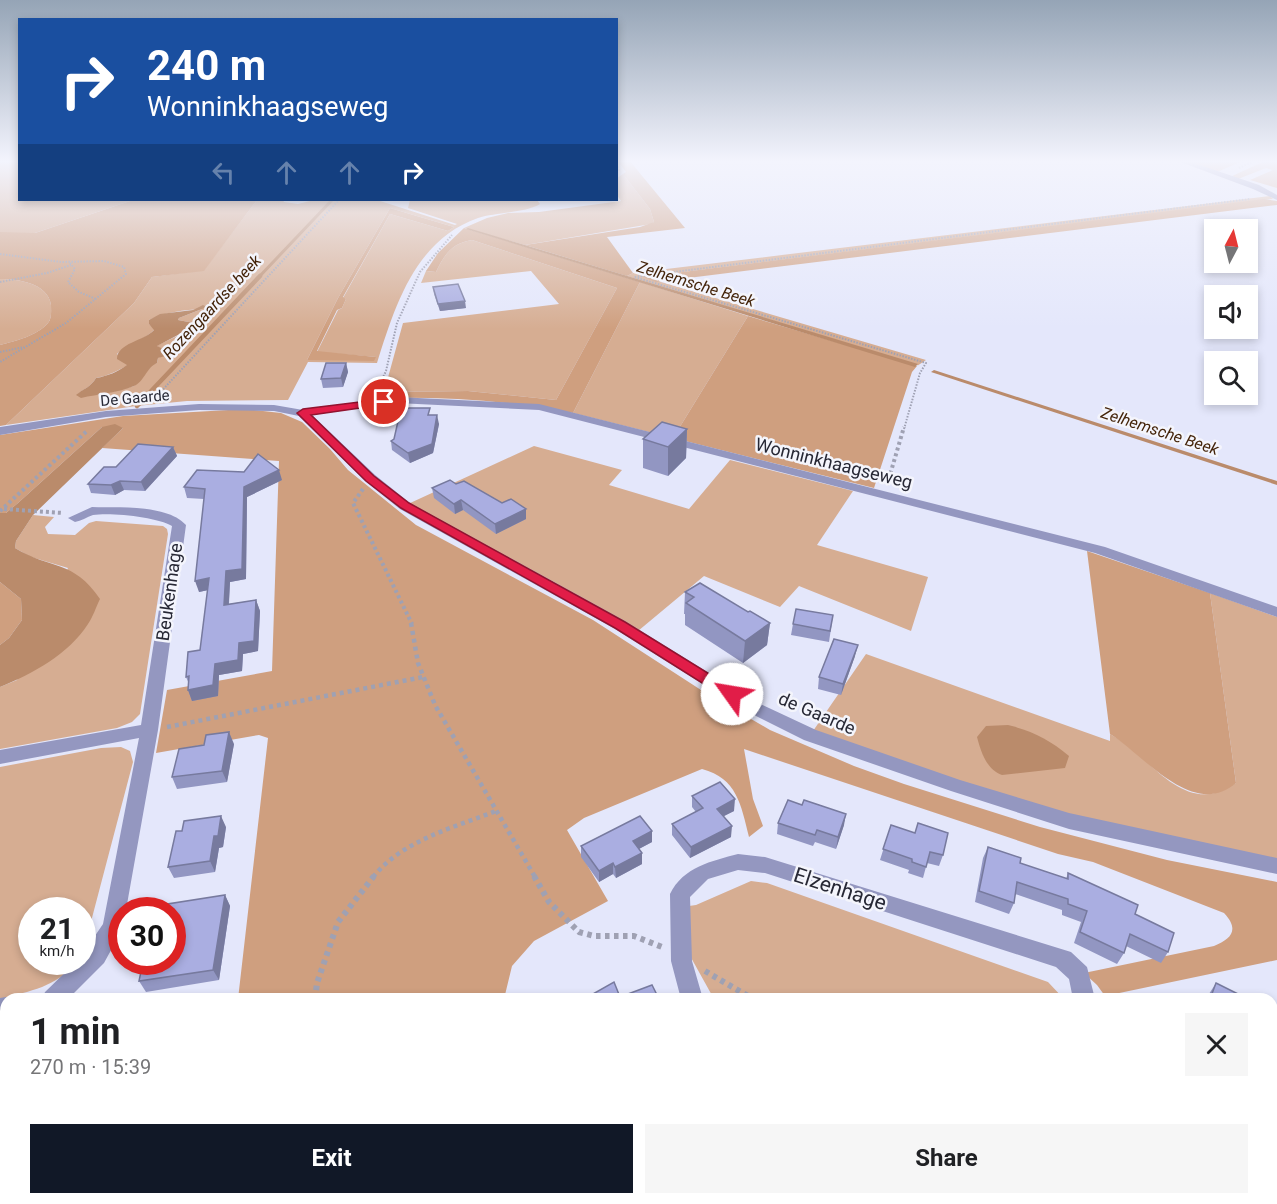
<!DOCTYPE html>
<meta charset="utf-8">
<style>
:root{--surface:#fff;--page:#f6f6f6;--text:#202124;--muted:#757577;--accent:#111827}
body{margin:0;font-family:Roboto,sans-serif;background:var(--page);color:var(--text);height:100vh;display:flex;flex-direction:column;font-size:22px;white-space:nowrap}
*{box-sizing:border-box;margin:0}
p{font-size:20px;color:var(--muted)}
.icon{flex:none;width:33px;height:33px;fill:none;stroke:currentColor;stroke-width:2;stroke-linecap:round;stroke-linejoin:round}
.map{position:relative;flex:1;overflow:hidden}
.sheet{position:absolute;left:0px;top:993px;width:1278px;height:212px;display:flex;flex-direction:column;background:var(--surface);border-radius:18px 18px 0 0;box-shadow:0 3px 9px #0003}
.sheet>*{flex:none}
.banner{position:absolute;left:18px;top:18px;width:600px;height:183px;border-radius:0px;box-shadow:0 3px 9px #0003;background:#1a4fa0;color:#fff;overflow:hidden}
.needle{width:39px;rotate:7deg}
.buttons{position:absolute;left:1204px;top:219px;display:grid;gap:12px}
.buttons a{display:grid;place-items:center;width:54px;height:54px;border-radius:0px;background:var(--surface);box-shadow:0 3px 9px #0003;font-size:30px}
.speed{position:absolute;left:18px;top:897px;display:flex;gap:12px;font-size:30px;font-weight:700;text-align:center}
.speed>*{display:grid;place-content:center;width:78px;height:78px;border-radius:50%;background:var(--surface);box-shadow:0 3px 9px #0003;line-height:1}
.speed small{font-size:15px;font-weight:400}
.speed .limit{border:9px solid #d22;background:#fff;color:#111}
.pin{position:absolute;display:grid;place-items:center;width:51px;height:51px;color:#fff;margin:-26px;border:3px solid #fff;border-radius:50%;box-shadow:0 2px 6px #0007}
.me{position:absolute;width:66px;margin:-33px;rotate:302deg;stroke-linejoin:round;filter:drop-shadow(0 0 4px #0008)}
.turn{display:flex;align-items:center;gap:21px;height:126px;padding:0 30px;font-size:27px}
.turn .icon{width:78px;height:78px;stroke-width:2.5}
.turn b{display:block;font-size:42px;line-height:51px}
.lanes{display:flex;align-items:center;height:57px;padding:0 30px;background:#0003;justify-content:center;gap:30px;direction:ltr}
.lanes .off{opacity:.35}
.round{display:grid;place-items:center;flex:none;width:63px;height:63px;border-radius:0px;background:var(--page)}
.head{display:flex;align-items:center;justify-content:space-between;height:102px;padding:0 30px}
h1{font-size:36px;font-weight:700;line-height:45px}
.action{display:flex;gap:12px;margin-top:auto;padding:12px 30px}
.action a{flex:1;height:69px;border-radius:0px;background:var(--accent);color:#fff;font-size:24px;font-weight:700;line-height:69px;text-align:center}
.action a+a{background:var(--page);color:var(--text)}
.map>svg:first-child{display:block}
</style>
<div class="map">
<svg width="1277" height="1204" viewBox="0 0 1277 1204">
<rect width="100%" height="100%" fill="#e4e7fb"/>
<!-- green -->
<g fill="#d6ad92" fill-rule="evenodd">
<polygon points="0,160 19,160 20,200 133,200 35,233 0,239"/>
<polygon points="1182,160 1245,160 1217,172"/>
<polygon points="1267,160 1277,160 1277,188 1250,180 1273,170 1266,168 1238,179 1230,177"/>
<polygon points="623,174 650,209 654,222 651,224 525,245 464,228 487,218 508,213 539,212 621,201 617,195 617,178"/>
<polygon points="1270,196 1273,199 644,277 926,360 917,366 918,365 627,276 633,273"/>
<path d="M257 200H283L284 202 298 204 314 200H377L455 225 457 224 408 208 410 200H537L540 204C526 213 496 212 478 218 415 240 395 306 377 363L308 362 288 400 187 401 136 406 6 425 134 303 152 277 204 270ZM390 208 454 227 448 231 390 214 343 298 346 299 342 308 338 310 317 352 376 357 307 360 338 298ZM202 309 179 318 178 320 194 323 192 329 156 346 170 352 158 358 157 363 153 364 134 386 100 395H77C83 389 91 387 96 378 108 376 117 371 128 365L117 354C127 343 144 341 155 329L149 324V320C165 312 184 310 202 309Z"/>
<path d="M472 240 617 288 556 400 468 391 384 392 403 323 559 304 531 271 421 283 426 271 436 272C444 255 452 243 472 240Z"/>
<path d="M0 279C18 279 48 283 51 305 51 311 52 318 48 323 37 336 15 341 0 345Z"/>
<polygon points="640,282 748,316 673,438 573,413"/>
<polygon points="534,446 622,470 609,485 689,509 730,460 853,491 817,545 928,577 911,631 799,586 780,607 704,576 638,631 554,582 408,504"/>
<polygon points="33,515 54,517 45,527 48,534 75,535 89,523 96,521 163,526 167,529 168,534 140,714 132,722 117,728 0,749 0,687 17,680 68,568 31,557 15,548 16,541"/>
<path d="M1210 593 1277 617V864L1070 819 813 731 866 654 1110 741V734C1120 740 1129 746 1137 753 1157 771 1184 801 1215 793 1222 791 1230 786 1236 783Z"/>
<path d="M121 747 130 751 133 762 83 952 82 910H32V962H76C57 987 30 991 0 999V767L101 748Z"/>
<polygon points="751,881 767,883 1048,982 1064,999 714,999 689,954 689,906 696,905"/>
<polygon points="858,1199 1000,1199 998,1204 862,1204"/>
</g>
<!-- forest -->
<g fill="#cf9f7f">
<polygon points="617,160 629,160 685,228 607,237 633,273 627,276 525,245 640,227 654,222 650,209 623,174 626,172"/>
<polygon points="1264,199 1277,201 1277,205 656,282 643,277"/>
<path d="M133 200H257L204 271 152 277 134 303 6 425 0 426V345C15 341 37 336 48 323 52 318 51 311 51 305 48 283 18 279 0 279V232L35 233Z"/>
<polygon points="390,208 454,227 448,231 390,214 343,297 346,299 342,308 337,310 317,351 376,357 374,361 307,360 338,298"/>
<path d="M464 228 640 282 573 413C511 401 449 397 385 398L383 396 384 392 468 391 556 400 617 288 472 240C452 243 444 255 436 272L426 271 438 253Z"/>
<polygon points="748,316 917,366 912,372 874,488 673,438"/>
<path d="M246 409 281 413 302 422 330 449 348 470 416 525 593 620 701 690 770 730 854 766 904 784 1040 827 1167 860 1277 882V960L1105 996 1097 985 1084 973 1214 946C1231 939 1240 930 1224 913L1093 862 1058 854 744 749 753 799 763 826 749 837C741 805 737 778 702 769L584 818 567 830 608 901 534 941 512 966 504 999H238L268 738 259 735 156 753 167 690 272 671 279 461 102 448 123 428 102 427 18 503 6 513H0V435L123 416Z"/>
<path d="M1087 551 1210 593 1236 783C1193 820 1144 755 1110 734Z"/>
<polygon points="0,582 21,599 22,620 9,638 0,645"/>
<polygon points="1277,1046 1277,1204 1251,1204 1251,1199 1272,1198 1272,1076"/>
<polygon points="6,1176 6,1198 600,1198 605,1204 0,1204 0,1177"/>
</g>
<!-- water -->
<g fill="#ba8b6b">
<polygon points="468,228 525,245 918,364 915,367 466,229"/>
<path d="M203 305 207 307 179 318 178 320 194 323 195 326 157 346 170 352 169 355 158 358 157 363C147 367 143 383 134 386 118 393 98 394 81 398L76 395C83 389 91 387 96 378 108 376 117 372 127 365L117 359C117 343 144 341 154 330L149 324V320L160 314 193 310Z"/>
<polygon points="934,370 1277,481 1277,485 931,372"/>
<path d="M115 424 123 428 33 515 16 541 15 548C51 570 73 559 100 599 96 607 93 617 88 624 69 654 32 674 0 687V645L9 638 22 620 21 599 0 582V513H6L18 503 102 427Z"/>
<path d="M1008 725C1032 731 1049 739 1069 756L1065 768 1002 775C986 769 981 752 977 737L986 726Z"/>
</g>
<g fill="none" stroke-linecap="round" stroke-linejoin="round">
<!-- stream-far1 -->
<polyline stroke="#ba8b6b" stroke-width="3" points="258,278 332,200"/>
<!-- stream -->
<polyline stroke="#ba8b6b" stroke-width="4.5" points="137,406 260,276"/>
<!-- path-far3 -->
<g stroke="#9fa1b3" stroke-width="2" stroke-dasharray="1.5 1.5" stroke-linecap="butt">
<polyline points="616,164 619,170 616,174"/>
<polyline points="1239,168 1256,160"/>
<polyline points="0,254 61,262 104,261 124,267 126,274 66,323 0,362"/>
<polyline points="70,263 75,269 68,282 79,292 96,299"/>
<polyline points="0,282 47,273 71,265"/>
<polyline points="0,352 24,347"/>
<polyline points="377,390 386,371 397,323 420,272 452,235"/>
<polyline points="155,398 339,200"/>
<polyline points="904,429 920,373 926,363 634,277 1250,199"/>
</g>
<!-- path-far2 -->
<g stroke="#9fa1b3" stroke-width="4" stroke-dasharray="3 3" stroke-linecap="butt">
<polyline points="887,485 904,427"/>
<polyline points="363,489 353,503 412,624"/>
<polyline points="4,509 63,513"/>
<polyline points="0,511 87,431"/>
</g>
<!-- path-far1 -->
<g stroke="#9fa1b3" stroke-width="4.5" stroke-dasharray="4 4" stroke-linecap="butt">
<polyline points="411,623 418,663 435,705 535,877"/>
<polyline points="167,727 423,677"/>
<path d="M373 877C403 840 453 828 496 811"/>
</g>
<!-- path -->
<g stroke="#9fa1b3" stroke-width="6" stroke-dasharray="4.5 4.5" stroke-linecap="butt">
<polyline points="534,876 549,902 579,932 594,936 634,936 662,947"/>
<polyline points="705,971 753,999"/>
<polyline points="315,999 317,983 338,922 374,876"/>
<polyline points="337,1198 338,1204"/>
<polyline points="1095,1198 1105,1204"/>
</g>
<!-- minor -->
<g fill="#9497c0" fill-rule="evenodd">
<polygon points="1175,160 1185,160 1259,185 1277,195 1277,200 1253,189"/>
<polygon points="397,397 539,404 1105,547 1277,607 1277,617 1095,553 539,410 397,403 312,415 375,475 410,503 625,621 756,702 816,730 960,780 1069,813 1277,858 1277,874 1069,829 951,791 804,740 744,710 615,629 400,509 365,481 299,416 274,411 199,410 106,417 0,435 0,427 106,411 199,404 274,405 303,410"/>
<path d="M92 507C118 508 167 504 186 525L158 730 126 910H122V930L104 963 68 999H42L45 992 76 962H82V955L103 924 139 738 0 764V750L141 725 172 526C158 517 110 512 93 515 87 517 81 521 75 522L68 518Z"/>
<path d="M738 854 765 857 1071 952 1087 967 1095 999H1073L1069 979 1056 967 765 873 738 870 708 879 690 897 692 961 703 999H681L671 961 670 894C683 867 712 861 738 854Z"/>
<polygon points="6,997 10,999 6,999 6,1019 0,1020 0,998"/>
<polygon points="824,1198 852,1198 854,1204 827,1204"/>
<polygon points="1003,1198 1029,1198 1027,1204 1001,1204"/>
</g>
</g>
<!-- wall -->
<g fill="#9296c2">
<polygon points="433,287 466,308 440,311 434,294"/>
<polygon points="346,363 348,372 343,387 323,388 321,379"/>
<polygon points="431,415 439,424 433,453 410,463 392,450 391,441 394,439"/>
<polygon points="687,429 686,458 668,476 643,468 643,439"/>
<polygon points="173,447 177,456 145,491 124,490 115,495 91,493 88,484 116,467"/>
<polygon points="282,480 247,497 246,579 230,582 229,604 256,600 260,611 258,651 243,654 242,671 219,675 218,696 192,701 188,690 189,684 186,677 200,650 208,590 199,592 204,499 187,498 184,487"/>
<polygon points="456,484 502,503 526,519 496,534 463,510 455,514 434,498 432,488"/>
<polygon points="685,592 748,612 770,623 767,645 743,663 685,625 685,614 684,614"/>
<polygon points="833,615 829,642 791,635 793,624"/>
<polygon points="855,656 841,695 818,689 819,677"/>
<polygon points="234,744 227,782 177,789 172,777 204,745"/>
<polygon points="692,796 734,811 724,816 731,837 690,858 672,835 672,824 696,812 692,807"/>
<polygon points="778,823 844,825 836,849 815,842 813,846 777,834"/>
<polygon points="891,825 943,855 939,866 927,863 923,878 908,873 909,870 880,860"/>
<polygon points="226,827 223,847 219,848 215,872 174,878 168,867 182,831"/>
<polygon points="652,831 652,842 639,849 642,853 642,864 616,878 613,874 599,882 581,857 581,846"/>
<polygon points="988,847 1020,863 1066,879 1068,873 1135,914 1168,952 1161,963 1126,946 1124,953 1117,964 1074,943 1081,922 1062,915 1062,910 1015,894 1014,903 1009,914 975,902 983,858"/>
<polygon points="225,895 230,906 219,980 146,992 139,981"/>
<polygon points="1216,983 1248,999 1207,999 1209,994"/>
<polygon points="6,1041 6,1094 0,1095 0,1042"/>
<polygon points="1272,1126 1277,1129 1277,1182 1274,1185 1272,1183"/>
</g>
<!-- shaded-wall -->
<g fill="#777a9e">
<polygon points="465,301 466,308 440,311 438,304"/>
<polygon points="346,363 348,372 343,387 341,378"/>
<polygon points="437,415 439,424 433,453 410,463 408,453"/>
<polygon points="687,429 686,458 668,476 668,447"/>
<polygon points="173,447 177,456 145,491 141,482"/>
<polygon points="279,470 282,480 247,497 246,579 230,582 228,616 224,605 226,571 244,487"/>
<polygon points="120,481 124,490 115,495 111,485"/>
<polygon points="461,500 463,510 455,514 454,504"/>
<polygon points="526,509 526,519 496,534 495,524"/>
<polygon points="209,578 213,589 199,592 195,581"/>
<polygon points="256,600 260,611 258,651 243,654 242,671 219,675 218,696 192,701 188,690 215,664 239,643"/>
<polygon points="770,623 767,645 743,663 745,641"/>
<polygon points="858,645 855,656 841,695 843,684"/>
<polygon points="229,732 234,744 227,782 222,771"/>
<polygon points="735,799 734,811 716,820 717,809"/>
<polygon points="846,814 844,825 836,849 838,837"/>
<polygon points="221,816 226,827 223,847 219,848 215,872 210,861 214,836"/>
<polygon points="732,826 731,837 690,858 691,847"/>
<polygon points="652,831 652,842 633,852 633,841"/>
<polygon points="642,853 642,864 616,878 615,867"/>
<polygon points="613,863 613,874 599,882 599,871"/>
<polygon points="225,895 230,906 219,980 213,970"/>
</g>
<!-- building -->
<g fill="#aaaee1" stroke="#777a9e" stroke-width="1.5">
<polygon points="458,284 465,301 438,304 433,287"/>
<polygon points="326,363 346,363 341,378 321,379"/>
<polygon points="401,408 430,408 428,415 437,415 432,444 408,453 391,441 394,439"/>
<polygon points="662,422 687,429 668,447 643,439"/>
<polygon points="138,444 173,447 141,482 120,481 111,485 88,484 104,467 116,467"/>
<polygon points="258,454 279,470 244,487 242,569 226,571 224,605 256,600 254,641 239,643 238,660 215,664 213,685 188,690 189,676 186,677 188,652 200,650 209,578 195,581 205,489 184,487 197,470 244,472"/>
<polygon points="450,480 456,484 464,481 502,503 511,499 526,509 495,524 461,500 454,504 432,488"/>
<polygon points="700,583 748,612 750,611 770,623 745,641 686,603 694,597 685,592"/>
<polygon points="796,609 833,615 830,631 793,624"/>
<polygon points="834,639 858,645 843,684 819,677"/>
<polygon points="229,732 222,771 172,777 179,749 204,745 206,735"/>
<polygon points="720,782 735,799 717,809 732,826 691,847 672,824 703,808 692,796"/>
<polygon points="788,800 802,805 804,800 846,814 838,837 817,830 815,835 778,823"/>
<polygon points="221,816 218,836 214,836 210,861 168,867 176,831 182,831 184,821"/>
<polygon points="640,816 652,831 633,841 642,853 615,867 613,863 599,871 581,846"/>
<polygon points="918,823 948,833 943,855 930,852 926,867 912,862 912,859 883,849 891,825 915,833"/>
<polygon points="988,847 1021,858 1020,863 1068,879 1068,873 1138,905 1135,914 1174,933 1168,952 1130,934 1124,953 1080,932 1087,911 1068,904 1068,899 1017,882 1014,903 979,891"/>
<polygon points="225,895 213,970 139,981 143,962 172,962 172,910 142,910 142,908"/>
<polygon points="614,982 620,997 652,985 659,999 584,999"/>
<polygon points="1216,983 1248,999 1210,999"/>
<polygon points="6,1041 6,1082 0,1083 0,1042"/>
<polygon points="1272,1126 1277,1129 1277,1179 1272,1176"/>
</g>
<!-- sky -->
<linearGradient id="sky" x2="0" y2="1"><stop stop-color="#95a4b6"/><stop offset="0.49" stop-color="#f3f4fd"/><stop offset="1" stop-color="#f3f4fd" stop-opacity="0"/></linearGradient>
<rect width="1277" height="329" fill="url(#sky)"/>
<!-- route -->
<polygon fill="#e11d48" stroke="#92132f" stroke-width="1.5" points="384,399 389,402 388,404 311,415 374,476 409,503 625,622 737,691 739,694 737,698 726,698 615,628 401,508 366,481 297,413 303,409"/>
<g text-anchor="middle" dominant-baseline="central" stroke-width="5" stroke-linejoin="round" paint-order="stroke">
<!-- far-street labels -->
<g font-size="15" fill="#272835" stroke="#f4f5fc">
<text transform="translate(135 398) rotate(-5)">De Gaarde</text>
</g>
<!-- far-water labels -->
<g font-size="16" font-style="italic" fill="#44240a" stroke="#f4f5fc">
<text transform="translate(696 284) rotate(17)">Zelhemsche Beek</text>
<text transform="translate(212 307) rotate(-47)">Rozengaardse beek</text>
<text transform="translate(1160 431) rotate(18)">Zelhemsche Beek</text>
</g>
<!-- street labels -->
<g font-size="18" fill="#272835" stroke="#f4f5fc">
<text transform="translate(834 463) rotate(14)">Wonninkhaagseweg</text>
<text transform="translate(169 592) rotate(-82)">Beukenhage</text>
<text transform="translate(817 713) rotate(23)">de Gaarde</text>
</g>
<!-- near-street labels -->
<g font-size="21" fill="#272835" stroke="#f4f5fc">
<text transform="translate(840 889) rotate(18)">Elzenhage</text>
</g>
</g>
</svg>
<div class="buttons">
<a><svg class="needle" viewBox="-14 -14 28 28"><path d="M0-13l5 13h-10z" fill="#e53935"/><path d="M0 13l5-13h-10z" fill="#757577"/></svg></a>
<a><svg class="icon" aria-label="sound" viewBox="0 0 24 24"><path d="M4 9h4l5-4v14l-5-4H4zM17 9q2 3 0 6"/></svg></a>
<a><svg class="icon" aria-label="search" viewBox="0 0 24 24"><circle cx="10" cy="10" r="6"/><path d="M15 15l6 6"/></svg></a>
</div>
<div class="speed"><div>21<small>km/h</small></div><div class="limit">30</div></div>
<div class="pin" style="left:384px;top:402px;background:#d93025"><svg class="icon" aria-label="arrive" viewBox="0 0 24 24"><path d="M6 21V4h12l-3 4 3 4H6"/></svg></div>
<svg class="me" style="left:732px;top:694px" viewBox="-20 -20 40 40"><circle r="19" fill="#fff"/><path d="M0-13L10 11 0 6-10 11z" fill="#e11d48"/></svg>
<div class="banner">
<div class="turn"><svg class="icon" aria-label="right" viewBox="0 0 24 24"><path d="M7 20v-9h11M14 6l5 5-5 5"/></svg><div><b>240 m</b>Wonninkhaagseweg</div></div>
<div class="lanes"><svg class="icon off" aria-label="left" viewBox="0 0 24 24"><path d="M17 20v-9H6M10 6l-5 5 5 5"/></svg><svg class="icon off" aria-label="ahead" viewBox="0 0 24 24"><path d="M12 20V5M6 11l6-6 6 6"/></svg><svg class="icon off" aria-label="ahead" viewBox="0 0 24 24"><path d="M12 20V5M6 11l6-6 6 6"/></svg><svg class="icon" aria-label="right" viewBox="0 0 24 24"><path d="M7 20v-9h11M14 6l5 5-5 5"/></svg></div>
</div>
<section class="sheet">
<div class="head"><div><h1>1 min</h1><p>270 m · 15:39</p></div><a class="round"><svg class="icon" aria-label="close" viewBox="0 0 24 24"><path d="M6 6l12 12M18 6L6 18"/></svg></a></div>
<div class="action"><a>Exit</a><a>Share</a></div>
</section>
</div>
